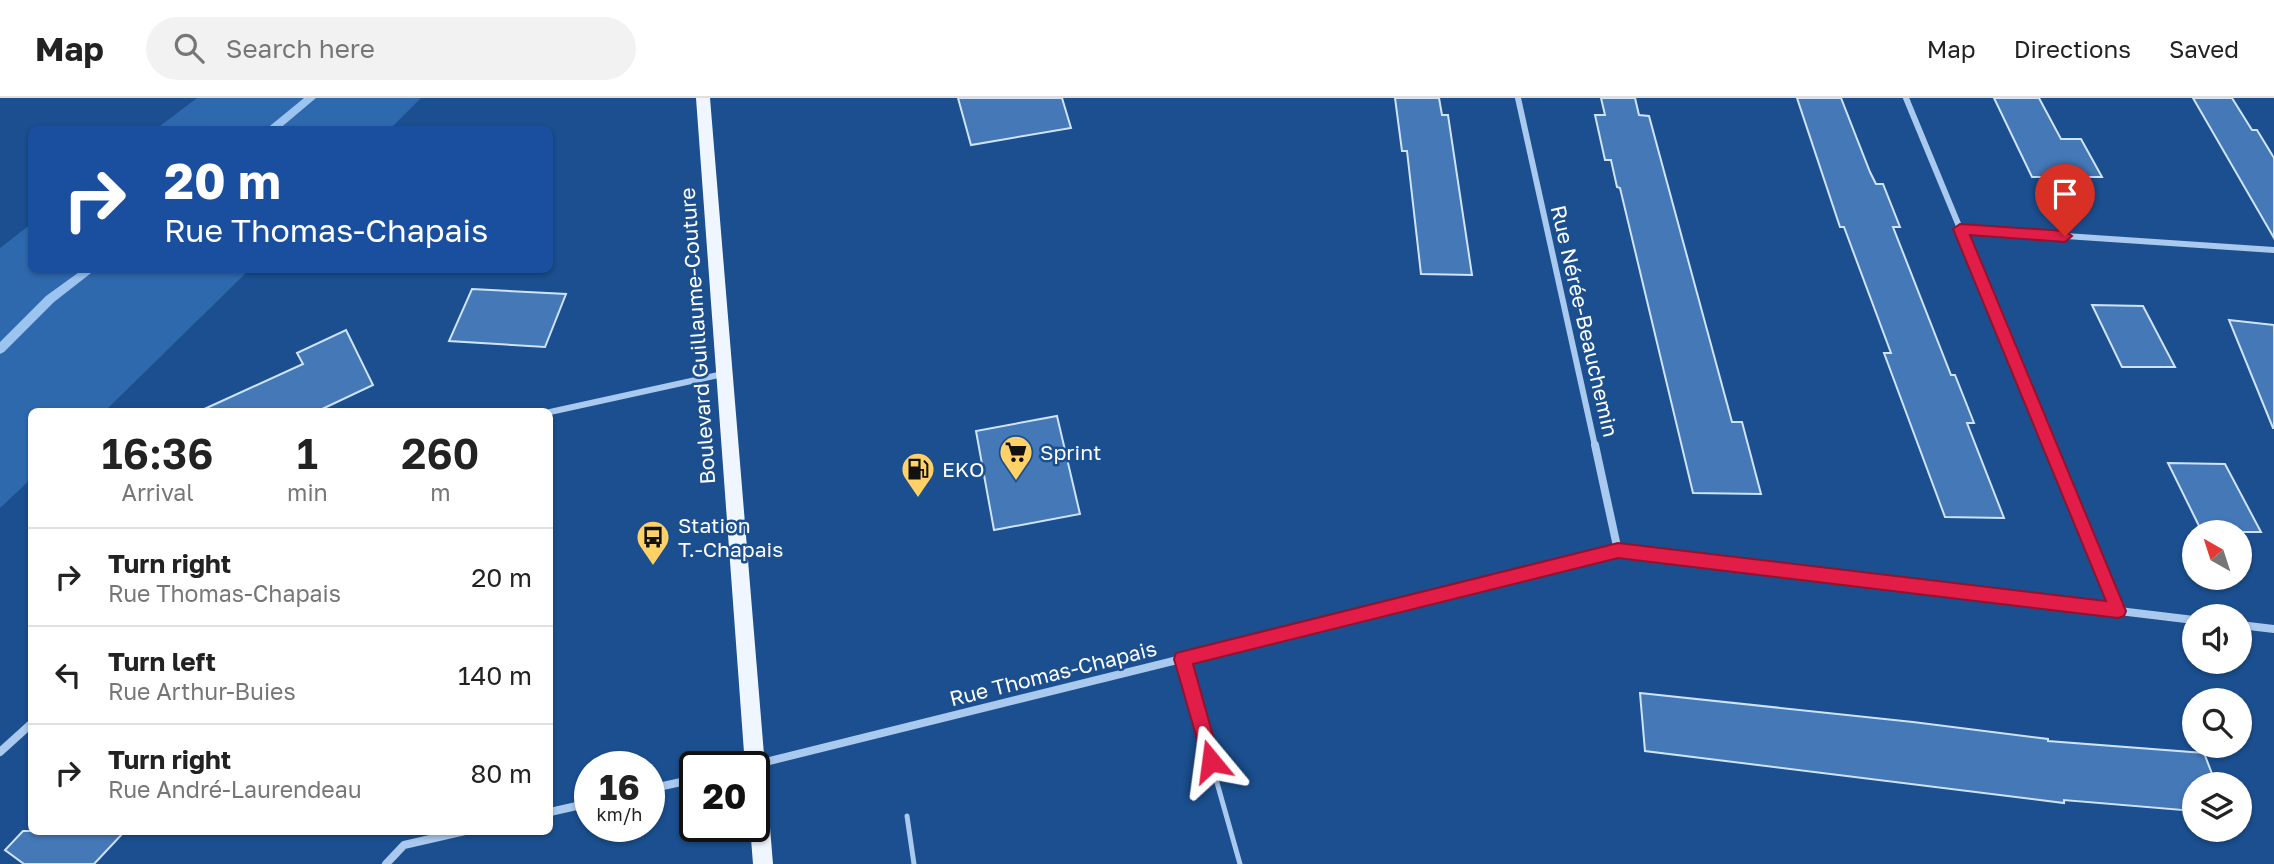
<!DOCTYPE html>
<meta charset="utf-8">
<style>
:root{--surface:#fff;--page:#f2f2f2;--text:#222;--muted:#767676;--line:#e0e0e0}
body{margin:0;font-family:"Golos Text",sans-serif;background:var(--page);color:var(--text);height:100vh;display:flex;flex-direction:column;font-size:26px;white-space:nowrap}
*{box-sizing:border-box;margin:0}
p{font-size:23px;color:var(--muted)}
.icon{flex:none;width:38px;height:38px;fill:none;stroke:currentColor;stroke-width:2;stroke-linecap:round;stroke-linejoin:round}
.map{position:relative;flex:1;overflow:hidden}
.side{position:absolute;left:28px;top:310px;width:525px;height:427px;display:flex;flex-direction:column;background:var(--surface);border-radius:10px;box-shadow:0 2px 5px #0004}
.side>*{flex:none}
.top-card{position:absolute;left:28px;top:28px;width:525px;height:147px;border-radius:10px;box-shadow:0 2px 5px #0004;background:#1a4fa0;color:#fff;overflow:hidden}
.needle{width:46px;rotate:321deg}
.fabs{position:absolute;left:2182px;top:422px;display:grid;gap:14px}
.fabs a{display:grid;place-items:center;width:70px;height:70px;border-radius:50%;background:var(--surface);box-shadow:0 2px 5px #0004;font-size:35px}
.speed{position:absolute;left:574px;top:653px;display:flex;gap:14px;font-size:35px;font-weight:700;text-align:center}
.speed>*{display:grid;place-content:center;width:91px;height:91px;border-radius:50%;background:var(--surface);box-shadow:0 2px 5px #0004;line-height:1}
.speed small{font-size:18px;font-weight:400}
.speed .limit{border:4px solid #111;border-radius:10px;background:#fff;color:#111}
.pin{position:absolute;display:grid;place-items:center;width:60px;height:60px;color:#fff;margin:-72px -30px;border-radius:50% 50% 50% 0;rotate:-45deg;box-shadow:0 0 7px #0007}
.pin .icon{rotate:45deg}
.me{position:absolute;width:77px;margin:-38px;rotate:344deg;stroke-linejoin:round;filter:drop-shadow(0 0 5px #0008)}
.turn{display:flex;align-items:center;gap:24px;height:147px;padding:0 21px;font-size:32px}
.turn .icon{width:91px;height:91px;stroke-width:2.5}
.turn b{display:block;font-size:49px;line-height:60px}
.eta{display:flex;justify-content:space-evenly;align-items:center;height:119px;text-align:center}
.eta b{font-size:42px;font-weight:600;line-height:49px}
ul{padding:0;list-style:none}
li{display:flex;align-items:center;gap:21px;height:98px;padding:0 21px;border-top:2px solid var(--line)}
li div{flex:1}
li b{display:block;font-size:26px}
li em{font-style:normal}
header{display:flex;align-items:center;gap:42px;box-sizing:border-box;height:98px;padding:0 35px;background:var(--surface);border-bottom:2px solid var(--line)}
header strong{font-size:33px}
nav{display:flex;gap:38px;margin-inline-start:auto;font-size:24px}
.search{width:490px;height:63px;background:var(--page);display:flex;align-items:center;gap:18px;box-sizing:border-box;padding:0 24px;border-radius:38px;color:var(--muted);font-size:26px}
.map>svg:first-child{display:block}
</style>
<header>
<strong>Map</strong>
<div class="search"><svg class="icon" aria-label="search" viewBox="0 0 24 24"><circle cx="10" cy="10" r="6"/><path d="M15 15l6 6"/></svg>Search here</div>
<nav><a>Map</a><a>Directions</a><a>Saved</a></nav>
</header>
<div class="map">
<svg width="2274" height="766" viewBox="0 0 2274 766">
<rect width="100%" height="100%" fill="#1b4f8f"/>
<!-- green -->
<g fill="#2e69ad">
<polygon points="197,0 421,0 390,31 156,31"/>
<polygon points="31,126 32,172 249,172 105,313 32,313 31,381 0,410 0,150"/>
</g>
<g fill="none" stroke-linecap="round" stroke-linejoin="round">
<!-- stream -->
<g fill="#9cc4f0" fill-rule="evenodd">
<polygon points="304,0 316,0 278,32 265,32"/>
<polygon points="82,172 95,172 54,204 4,254 0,256 0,244 46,198"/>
</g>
</g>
<!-- building -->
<g fill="#4478b7" stroke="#cfe3fa" stroke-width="2">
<polygon points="958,0 1062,0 1071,30 971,47"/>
<polygon points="1395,0 1439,0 1442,17 1448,17 1472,177 1421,176 1407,53 1402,53"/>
<polygon points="1601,0 1635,0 1639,17 1649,18 1732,324 1742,324 1761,396 1693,395 1620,90 1617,89 1611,62 1605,62 1595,17 1605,17"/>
<polygon points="1797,0 1841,0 1870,74 1876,86 1883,86 1900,129 1893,129 1951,277 1955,277 1974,325 1967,325 2004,420 1945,419 1884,255 1891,255 1844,129 1840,129"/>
<polygon points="1994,0 2039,0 2061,41 2081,41 2102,79 2032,79"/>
<polygon points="2193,0 2232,0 2252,32 2257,32 2274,60 2274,140"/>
<polygon points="472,191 566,196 545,249 449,243"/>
<polygon points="2092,207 2143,208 2175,269 2122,269"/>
<polygon points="2229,222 2274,227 2274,330 2273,330"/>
<polygon points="346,232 373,287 318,313 200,313 303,266 297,255"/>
<polygon points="1057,318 1080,416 994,432 976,333"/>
<polygon points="2168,365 2225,366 2261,434 2202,434"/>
<polygon points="1640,595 1913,624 2048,641 2048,643 2204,655 2216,686 2194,686 2194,713 2064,702 2064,705 1645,653"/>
<polygon points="23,733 125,733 94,766 24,766 5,752"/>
</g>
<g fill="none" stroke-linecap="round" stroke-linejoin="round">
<!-- service -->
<g stroke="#a9c9ee" stroke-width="5">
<polyline points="1182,561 1240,766"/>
<polyline points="907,718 914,766"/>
</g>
<!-- minor-far1 -->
<g stroke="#a9c9ee" stroke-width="6">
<polyline points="1518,0 1595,348"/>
<polyline points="1906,0 2050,348"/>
<polyline points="1960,131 2274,152"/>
<polyline points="550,314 723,276"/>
</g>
<!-- minor -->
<g stroke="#a9c9ee" stroke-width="8">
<polyline points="1595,347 1618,453"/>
<polyline points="2049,347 2118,513"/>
<polyline points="2240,527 2274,531"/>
<polyline points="0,654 32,625"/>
<polyline points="749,668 1618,453 2194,522"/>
<polyline points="649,691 695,681"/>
<polyline points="550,714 590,705"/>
<polyline points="386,766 404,747 465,733"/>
</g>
<!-- primary -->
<polygon fill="#f0f6ff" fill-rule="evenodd" points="696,0 710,0 773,766 753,766 750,728 754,728 754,668 745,668"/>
</g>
<!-- route -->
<polygon fill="#e11d48" stroke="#92132f" stroke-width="2" points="1960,126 2065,133 2072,138 2065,144 1970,137 2126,513 2124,518 2118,520 1618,460 1193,566 1220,663 1218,669 1211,672 1205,669 1174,561 1176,555 1618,445 2106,503 1953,131"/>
<!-- icons -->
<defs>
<symbol id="supermarket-pin" viewBox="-11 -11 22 30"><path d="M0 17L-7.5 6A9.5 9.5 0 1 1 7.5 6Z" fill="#ffd166" stroke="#1b4f8f"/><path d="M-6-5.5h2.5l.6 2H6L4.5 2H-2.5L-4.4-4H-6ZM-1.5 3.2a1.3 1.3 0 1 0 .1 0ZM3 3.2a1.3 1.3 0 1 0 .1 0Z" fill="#111"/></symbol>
<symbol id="fuel-pin" viewBox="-11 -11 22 30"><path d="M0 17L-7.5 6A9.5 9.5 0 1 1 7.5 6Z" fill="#ffd166" stroke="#1b4f8f"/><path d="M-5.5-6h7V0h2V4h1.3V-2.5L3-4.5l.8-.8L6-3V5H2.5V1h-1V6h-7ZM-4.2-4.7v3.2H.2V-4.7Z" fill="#111"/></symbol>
<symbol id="bus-pin" viewBox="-11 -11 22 30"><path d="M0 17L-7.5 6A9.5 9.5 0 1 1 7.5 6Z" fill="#ffd166" stroke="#1b4f8f"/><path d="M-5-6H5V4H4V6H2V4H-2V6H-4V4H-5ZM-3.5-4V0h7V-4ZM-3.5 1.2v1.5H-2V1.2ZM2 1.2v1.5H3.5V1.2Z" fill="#111"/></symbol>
</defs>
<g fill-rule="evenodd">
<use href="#supermarket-pin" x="997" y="335" width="38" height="52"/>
<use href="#fuel-pin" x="899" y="352" width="38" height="52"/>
<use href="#bus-pin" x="634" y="420" width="38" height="52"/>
</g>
<g text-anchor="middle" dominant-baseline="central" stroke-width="5" stroke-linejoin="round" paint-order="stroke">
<!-- street labels -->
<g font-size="21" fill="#fff" stroke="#1b4f8f">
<text transform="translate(1585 223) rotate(77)">Rue Nérée-Beauchemin</text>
<text transform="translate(697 238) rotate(-94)">Boulevard Guillaume-Couture</text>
<text transform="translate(1053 575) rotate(-14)">Rue Thomas-Chapais</text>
</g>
<!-- poi labels -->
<g font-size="21" fill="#fff" stroke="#1b4f8f" text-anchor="start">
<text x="1040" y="354">Sprint</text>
<text x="942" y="371">EKO</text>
<text x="678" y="427">Station<tspan x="678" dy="24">T.-Chapais</tspan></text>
</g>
</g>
</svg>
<div class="fabs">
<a><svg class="needle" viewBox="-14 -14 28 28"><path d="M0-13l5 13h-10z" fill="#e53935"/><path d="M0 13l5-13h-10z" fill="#767676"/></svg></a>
<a><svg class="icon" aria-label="sound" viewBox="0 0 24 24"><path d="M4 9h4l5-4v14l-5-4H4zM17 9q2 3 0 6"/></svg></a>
<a><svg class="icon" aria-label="search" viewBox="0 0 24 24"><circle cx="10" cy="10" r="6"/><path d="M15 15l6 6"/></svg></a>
<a><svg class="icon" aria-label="layers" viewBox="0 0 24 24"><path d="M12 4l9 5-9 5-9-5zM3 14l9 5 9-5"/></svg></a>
</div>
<div class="speed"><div>16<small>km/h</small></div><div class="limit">20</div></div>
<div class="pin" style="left:2065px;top:138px;background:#d93025"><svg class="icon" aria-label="arrive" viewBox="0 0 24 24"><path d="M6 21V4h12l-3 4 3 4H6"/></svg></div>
<svg class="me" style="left:1211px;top:663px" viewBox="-20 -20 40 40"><path d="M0-17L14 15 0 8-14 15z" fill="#e11d48" stroke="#fff" stroke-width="4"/></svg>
<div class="top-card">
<div class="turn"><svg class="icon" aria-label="right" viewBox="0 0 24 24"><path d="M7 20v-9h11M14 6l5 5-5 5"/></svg><div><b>20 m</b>Rue Thomas-Chapais</div></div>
</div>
<section class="side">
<div class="eta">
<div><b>16:36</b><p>Arrival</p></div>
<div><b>1</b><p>min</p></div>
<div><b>260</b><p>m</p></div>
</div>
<ul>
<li><svg class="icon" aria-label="right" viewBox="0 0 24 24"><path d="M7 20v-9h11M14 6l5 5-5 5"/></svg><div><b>Turn right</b><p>Rue Thomas-Chapais</p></div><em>20 m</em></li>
<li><svg class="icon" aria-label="left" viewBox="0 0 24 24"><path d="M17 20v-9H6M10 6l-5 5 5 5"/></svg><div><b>Turn left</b><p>Rue Arthur-Buies</p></div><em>140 m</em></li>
<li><svg class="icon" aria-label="right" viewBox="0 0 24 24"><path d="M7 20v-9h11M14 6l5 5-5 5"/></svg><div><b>Turn right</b><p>Rue André-Laurendeau</p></div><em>80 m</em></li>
</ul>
</section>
</div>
